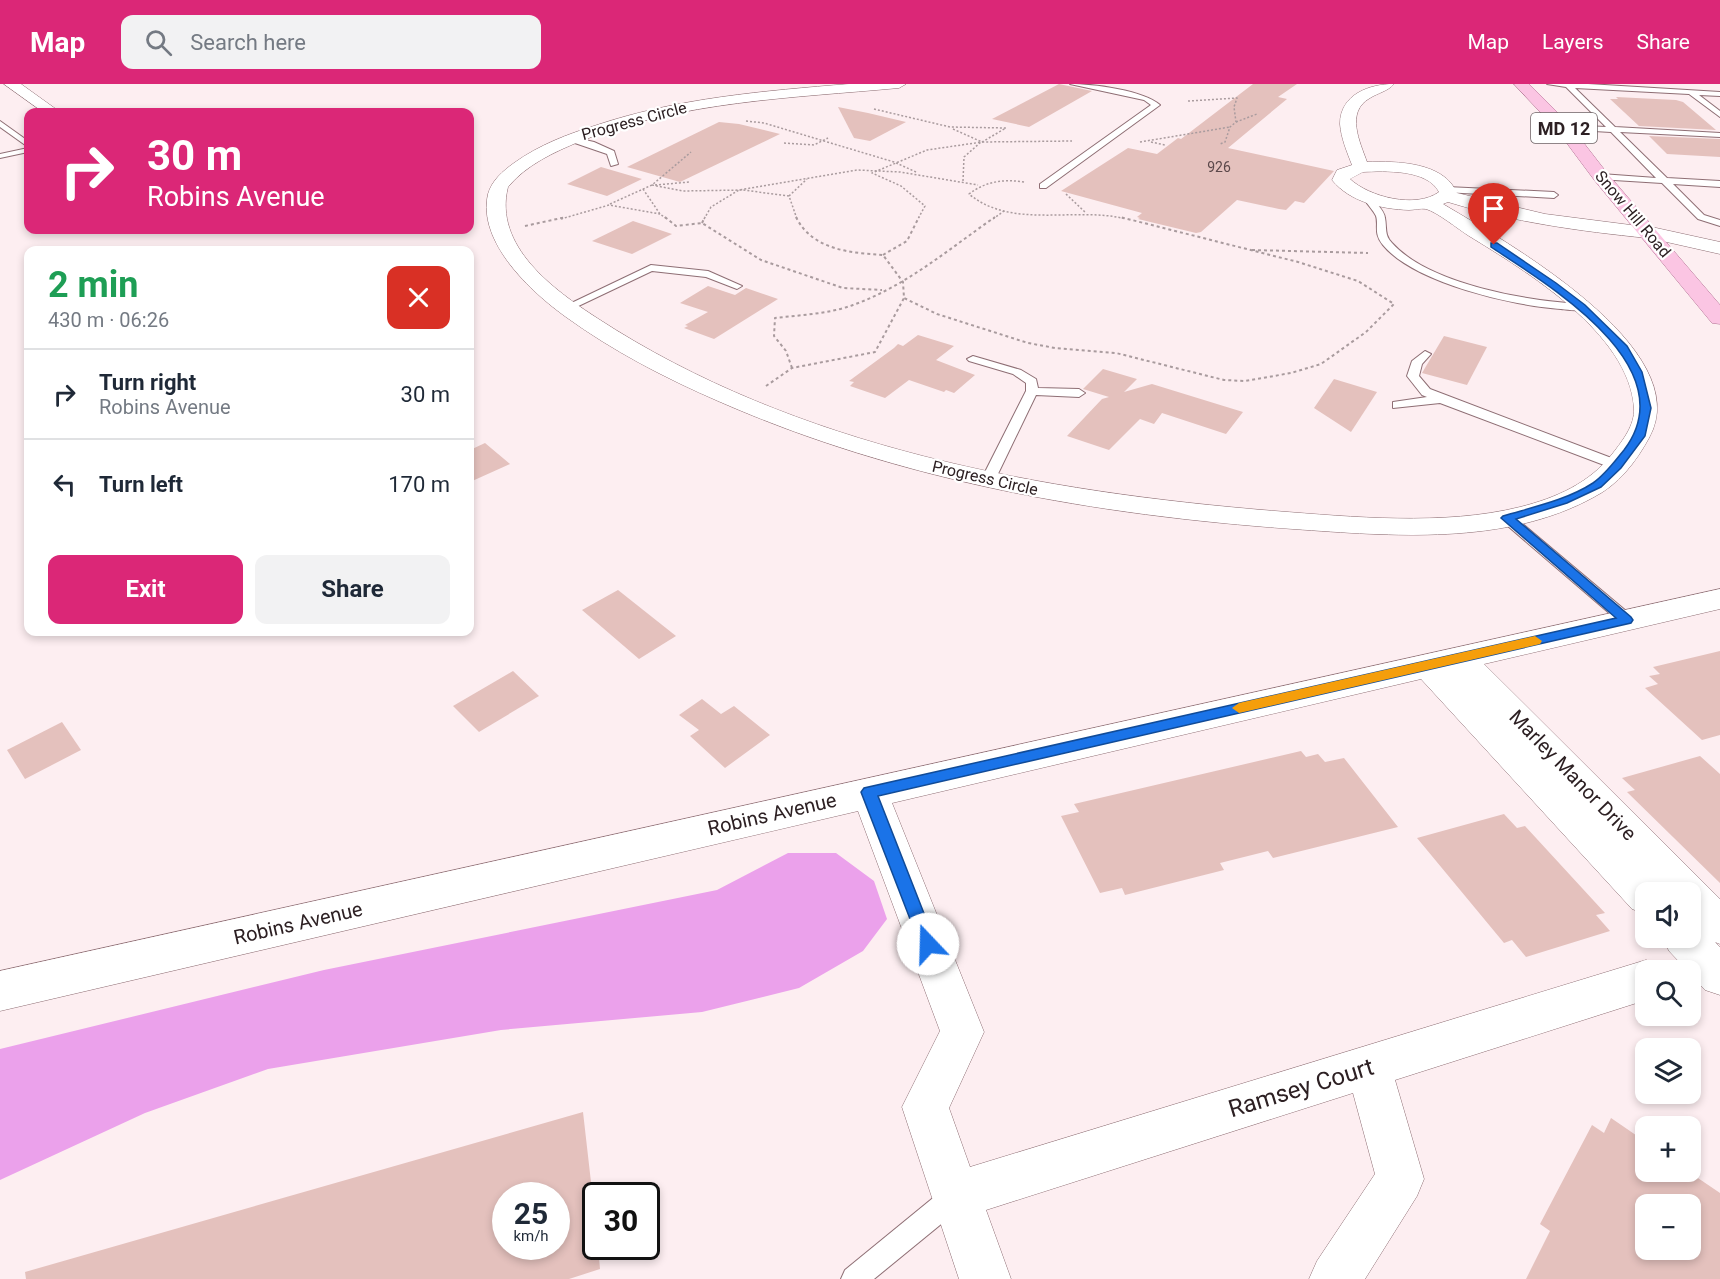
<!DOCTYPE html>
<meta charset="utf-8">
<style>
:root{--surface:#fff;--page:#f2f2f3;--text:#1f2937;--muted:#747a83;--line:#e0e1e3;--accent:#db2777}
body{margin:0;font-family:Roboto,sans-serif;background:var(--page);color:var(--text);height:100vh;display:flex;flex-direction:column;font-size:22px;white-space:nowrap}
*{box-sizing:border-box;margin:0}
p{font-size:20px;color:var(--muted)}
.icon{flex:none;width:33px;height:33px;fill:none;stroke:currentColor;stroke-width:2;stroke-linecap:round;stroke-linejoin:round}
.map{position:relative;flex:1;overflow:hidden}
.panel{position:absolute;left:24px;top:162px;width:450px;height:390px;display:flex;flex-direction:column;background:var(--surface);border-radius:12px;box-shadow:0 3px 9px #0003}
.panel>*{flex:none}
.hud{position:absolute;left:24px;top:24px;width:450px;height:126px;border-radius:12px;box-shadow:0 3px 9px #0003;background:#db2777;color:#fff;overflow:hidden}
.fabs{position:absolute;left:1635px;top:798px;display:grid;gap:12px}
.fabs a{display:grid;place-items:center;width:66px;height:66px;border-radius:12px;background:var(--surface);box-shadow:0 3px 9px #0003;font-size:30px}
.speed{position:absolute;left:492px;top:1098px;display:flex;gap:12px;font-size:30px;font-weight:700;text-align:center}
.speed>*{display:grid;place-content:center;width:78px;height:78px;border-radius:50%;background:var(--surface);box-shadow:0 3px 9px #0003;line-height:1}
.speed small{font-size:15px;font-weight:400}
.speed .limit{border:3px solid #111;border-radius:9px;background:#fff;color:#111}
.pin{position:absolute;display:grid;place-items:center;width:51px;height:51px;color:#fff;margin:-62px -26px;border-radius:50% 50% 50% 0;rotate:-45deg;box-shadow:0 0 6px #0007}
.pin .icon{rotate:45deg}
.me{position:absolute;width:66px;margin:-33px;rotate:339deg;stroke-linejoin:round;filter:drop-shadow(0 0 4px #0008)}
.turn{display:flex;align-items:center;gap:21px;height:126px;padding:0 24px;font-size:27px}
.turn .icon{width:78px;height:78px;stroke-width:2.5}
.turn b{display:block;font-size:42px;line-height:51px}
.round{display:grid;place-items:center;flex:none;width:63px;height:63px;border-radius:12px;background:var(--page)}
.summary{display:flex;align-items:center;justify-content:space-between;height:102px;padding:0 24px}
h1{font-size:36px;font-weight:700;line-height:45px;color:#1e9e55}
.action{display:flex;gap:12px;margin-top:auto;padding:12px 24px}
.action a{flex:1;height:69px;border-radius:12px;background:var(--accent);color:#fff;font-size:24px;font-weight:700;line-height:69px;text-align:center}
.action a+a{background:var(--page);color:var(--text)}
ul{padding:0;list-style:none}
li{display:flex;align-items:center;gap:18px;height:90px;padding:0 24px;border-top:2px solid var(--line)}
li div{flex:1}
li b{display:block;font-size:22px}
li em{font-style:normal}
header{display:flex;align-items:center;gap:36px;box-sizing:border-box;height:84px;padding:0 30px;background:var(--accent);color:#fff}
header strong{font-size:28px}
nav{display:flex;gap:33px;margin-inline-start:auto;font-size:21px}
.search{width:420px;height:54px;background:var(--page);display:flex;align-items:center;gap:15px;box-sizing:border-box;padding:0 21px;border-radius:12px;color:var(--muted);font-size:22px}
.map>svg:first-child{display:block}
</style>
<header>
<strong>Map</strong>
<div class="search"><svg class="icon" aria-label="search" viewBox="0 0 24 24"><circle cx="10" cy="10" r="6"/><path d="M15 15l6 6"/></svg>Search here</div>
<nav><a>Map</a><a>Layers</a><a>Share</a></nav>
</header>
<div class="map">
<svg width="1720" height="1195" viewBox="0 0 1720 1195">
<rect width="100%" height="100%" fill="#fdeef1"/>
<!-- water -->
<polygon fill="#eba1eb" points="788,769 836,769 874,797 887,835 863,867 799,904 702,928 501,946 268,985 145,1029 0,1096 0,965 324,886 717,806"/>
<!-- building -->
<g fill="#e4c1bd" fill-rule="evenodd">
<polygon points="1059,0 1092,7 1029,43 992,35"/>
<polygon points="1253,0 1297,0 1278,13 1287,15 1228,64 1334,87 1304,119 1295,117 1286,126 1279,125 1237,116 1201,148 1196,149 1138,135 1140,134 1137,133 1142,129 1061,107 1128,64 1157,70 1178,54 1181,55"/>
<polygon points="1616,13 1676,16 1683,18 1716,46 1639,42 1610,15 1618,15"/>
<polygon points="838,23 868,29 906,38 870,57 854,54"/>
<polygon points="719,38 739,40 780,50 680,98 627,83"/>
<polygon points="1649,52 1720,55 1720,73 1667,70"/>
<polygon points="601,83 642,95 607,112 567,100"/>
<polygon points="633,137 672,150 632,170 592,157"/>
<polygon points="708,202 735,211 746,204 778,215 714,255 684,244 688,242 685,241 708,228 680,219"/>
<polygon points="918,251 954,262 936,276 975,291 954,309 946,306 944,308 909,296 885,314 850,302 854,298 849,297 894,264 898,260 903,262"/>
<polygon points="1444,252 1487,263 1467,301 1422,289"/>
<polygon points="1103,285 1137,295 1124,308 1152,300 1243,328 1226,350 1162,329 1154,340 1140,335 1109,366 1067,352 1102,315 1109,313 1083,305"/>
<polygon points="1334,295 1377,308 1351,348 1314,324"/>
<polygon points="485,359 510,380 470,398 470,366"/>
<polygon points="618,506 676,552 639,575 582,526"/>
<polygon points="1720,567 1720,651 1702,656 1645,604 1658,600 1649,592 1660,590 1653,583"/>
<polygon points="513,587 539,612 479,648 453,622"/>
<polygon points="702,615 721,630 734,622 770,651 725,684 690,652 699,646 679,631"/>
<polygon points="62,638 81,666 25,695 7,666"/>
<polygon points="1301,667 1306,673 1318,670 1325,678 1344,674 1398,743 1273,774 1268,767 1220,779 1224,786 1125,811 1122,804 1100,809 1061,732 1079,728 1074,720"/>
<polygon points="1700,672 1720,690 1720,799 1627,708 1635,706 1622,694"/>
<polygon points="1504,730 1517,744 1525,742 1605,829 1596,831 1610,847 1526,873 1512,856 1504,859 1417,754"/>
<path d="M583 1028 596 1142V1162H598L600 1185 569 1195H26L25 1188ZM506 1112H556V1162H506Z"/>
<path d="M1611 1034 1646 1058V1088H1689L1720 1109V1195H1526L1550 1147 1540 1140 1592 1041 1604 1049ZM1646 1120H1690V1166H1646Z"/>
</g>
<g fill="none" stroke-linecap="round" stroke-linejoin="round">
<defs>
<g id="service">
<path d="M1070 0C1093 0 1143 6 1160 21L1046 104H1040V100L1151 21 1144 16Z"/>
<polygon points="1547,0 1588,0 1720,8 1720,12 1699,11 1720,27 1720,33 1689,10 1575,4 1615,43 1720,49 1720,53 1620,48 1667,94 1720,97 1720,103 1673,100 1704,131 1720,136 1720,142 1698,135 1662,99 1598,95 1598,91 1601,90 1656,94 1611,48 1560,45 1560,41 1563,41 1606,43 1566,3"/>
<polygon points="0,37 28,57 28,63 0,43"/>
<polygon points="572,53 594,58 614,67 618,80 611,82 607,70 569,57 569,53"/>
<polygon points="28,64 28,68 0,74 0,70"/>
<polygon points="1447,103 1554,108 1558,111 1554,114 1444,108 1443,106"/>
<path d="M1364 111H1370C1374 117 1385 127 1385 134 1387 144 1384 151 1392 159 1430 201 1528 217 1582 220L1587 223C1581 228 1570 226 1561 225 1514 222 1414 199 1383 161 1373 149 1379 141 1376 132 1373 126 1366 119 1363 113Z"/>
<polygon points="651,181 708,187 742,202 737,205 706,193 652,187 570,226 566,227 561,224"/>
<polygon points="1425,267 1431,270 1422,280 1419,292 1430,305 1622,378 1624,381 1617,385 1612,384 1440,319 1393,324 1393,318 1427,313 1422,311 1407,292 1412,277"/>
<polygon points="973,272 1021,286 1036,295 1038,304 1079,305 1085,309 1079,313 1036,311 995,396 988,400 981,396 1026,307 1026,299 1013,290 969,277 967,275"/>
<polygon points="1507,430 1512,431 1632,532 1635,536 1632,540 1622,540 1502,437 1500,434"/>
<polygon points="953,1102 962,1105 965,1114 962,1123 874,1195 841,1195 845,1186 944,1105"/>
</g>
<g id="minor">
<polygon points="4,0 21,0 60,28 43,28"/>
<path d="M849 0H906L899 4C792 14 682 17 581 57 554 68 526 81 508 103 493 162 554 206 597 234 796 364 1042 408 1275 427 1352 433 1444 442 1520 423 1556 414 1590 399 1613 369 1623 356 1635 341 1634 324 1629 249 1526 187 1469 152 1458 145 1437 128 1426 125 1420 124 1414 126 1409 126 1381 125 1350 118 1332 96L1337 86 1352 81C1347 68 1341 54 1340 40 1340 10 1370 0 1394 0 1388 7 1378 9 1370 14 1345 28 1360 58 1367 78 1397 77 1444 78 1457 109L1545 130 1654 144 1656 148 1654 152 1647 154C1579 147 1513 138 1448 118L1443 120C1503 156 1699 265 1649 354 1636 378 1618 401 1594 413 1505 462 1392 452 1293 445 1096 431 900 397 718 317 665 294 613 267 566 233 531 208 477 158 488 110 492 96 503 87 514 79 539 61 568 50 597 41 678 14 764 7 849 0ZM1363 88C1385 87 1427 85 1439 108 1416 125 1369 113 1350 95Z"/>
<polygon points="1720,505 1720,525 1484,580 1720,815 1720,860 1715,858 1720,863 1720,911 1705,906 1690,890 1690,886 1687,886 1669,867 1663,854 1690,854 1690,808 1646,808 1646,830 1632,825 1421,595 892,719 984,948 949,1024 970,1083 1646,876 1661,882 1663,886 1646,886 1646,916 1395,996 1424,1095 1417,1112 1365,1195 1309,1195 1317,1177 1375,1090 1353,1009 986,1126 1011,1195 959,1195 902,1023 940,947 858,727 0,927 0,887"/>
</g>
<polygon id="tertiary" points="1647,142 1720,158 1720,170 1640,152 1638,148 1640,144"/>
<polygon id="primary" points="1514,0 1529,0 1569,40 1607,89 1720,221 1720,240 1712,239 1595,97 1557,46"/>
</defs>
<!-- service casing -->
<use href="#service" stroke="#8e6e74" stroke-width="2"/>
<!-- minor casing -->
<use href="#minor" stroke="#8e6e74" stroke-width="1"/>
<!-- tertiary casing -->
<use href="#tertiary" stroke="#8e6e74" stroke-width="1"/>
<!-- primary casing -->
<use href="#primary" stroke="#b17393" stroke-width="1"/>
<!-- path-far1 -->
<g stroke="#a99b9e" stroke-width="1.5" stroke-dasharray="2 2" stroke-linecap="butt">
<polyline points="1188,17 1237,14 1234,23 1236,38 1230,43 1225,58 1220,60"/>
<polyline points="874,25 950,43 1006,44 982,58 927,66 872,89 901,102 925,122 918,135"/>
<polyline points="746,37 764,39 894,78 916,88"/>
<polyline points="1236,38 1257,30"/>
<polyline points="953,45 982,58 1072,57"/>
<polyline points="1140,58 1230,43"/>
<polyline points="1151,58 1165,61"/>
<polyline points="784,59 814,61 828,54"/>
<polyline points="963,97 964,73 981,58"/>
<path d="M1024 98C1004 95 986 97 969 110 1012 146 1076 122 1126 135"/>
<polyline points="652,101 683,107 743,106 789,112 797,135"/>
<polyline points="655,101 690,98"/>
<polyline points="643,105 660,130 667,135"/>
<polyline points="1066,110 1086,129"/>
<polyline points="789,112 807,95"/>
<polyline points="610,120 652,101 691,68"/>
<polyline points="561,135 609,121 660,130"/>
<polyline points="704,135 711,123 739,106 857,86 900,88 978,101"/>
<polyline points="993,135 1004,127"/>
</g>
<!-- path -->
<g stroke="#a99b9e" stroke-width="2" stroke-dasharray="3 3" stroke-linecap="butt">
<polyline points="665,133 676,142 702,139 761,176 843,204 882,206"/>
<path d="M796 133C812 166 851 169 883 171L903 198 904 214 937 230 1028 259 1055 264 1116 269 1224 296 1245 297 1291 289 1321 280 1366 248 1394 220 1358 197 1298 178 1120 133"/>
<polyline points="702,139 705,133"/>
<polyline points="525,142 566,133"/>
<polyline points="1252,166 1368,169"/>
<polyline points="883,171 907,157 919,133"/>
<path d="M792 284 786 267 774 252 775 234C801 231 828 230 853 221 906 202 949 165 995 133"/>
<polyline points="766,302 792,284 875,268 904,214"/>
</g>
<!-- service -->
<use href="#service" fill="#fff" fill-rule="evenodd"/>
<!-- minor -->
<use href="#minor" fill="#fff" fill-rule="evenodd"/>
<!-- tertiary -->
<use href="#tertiary" fill="#fff" fill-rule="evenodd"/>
<!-- primary -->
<use href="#primary" fill="#fbc5e3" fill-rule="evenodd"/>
</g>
<!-- route -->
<path fill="#1a73e8" stroke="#114b97" stroke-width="1.5" d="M1491 159H1497L1556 199 1585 221 1627 262 1642 288 1651 324 1645 352 1621 384 1601 403 1567 419 1516 435 1631 533 1633 536 1631 539 878 712 936 860 934 866 928 868 922 866 861 708 864 704 1616 534 1501 434 1503 432C1533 423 1567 416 1593 399 1605 391 1615 377 1624 366 1687 283 1548 201 1491 163Z"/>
<!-- slow -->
<polygon fill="#f59e0b" points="1535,552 1542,557 1540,560 1239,629 1232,624 1239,619"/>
<g text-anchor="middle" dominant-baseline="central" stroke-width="4.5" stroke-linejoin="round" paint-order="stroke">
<!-- far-number labels -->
<g font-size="14" fill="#5b484a">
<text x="1219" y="83">926</text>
</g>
<!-- far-street labels -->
<g font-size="16" fill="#2d2023" stroke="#fff">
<text transform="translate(634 37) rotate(-15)">Progress Circle</text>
<text transform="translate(1633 130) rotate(50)">Snow Hill Road</text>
<text transform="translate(985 394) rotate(13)">Progress Circle</text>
</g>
<!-- shield labels -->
<rect fill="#fff" stroke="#6c6365" stroke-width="1.5" x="1531" y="29" width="66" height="30" rx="4.5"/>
<g font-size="18" font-weight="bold" fill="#2d2023">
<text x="1564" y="44">MD 12</text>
</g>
<!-- street labels -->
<g font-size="20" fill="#2d2023" stroke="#fff">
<text transform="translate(1573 691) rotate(46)">Marley Manor Drive</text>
<text transform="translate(772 730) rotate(-13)">Robins Avenue</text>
<text transform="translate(298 839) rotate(-13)">Robins Avenue</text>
</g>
<!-- near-street labels -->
<g font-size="24" fill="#2d2023" stroke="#fff">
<text transform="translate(1301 1004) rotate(-17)">Ramsey Court</text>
</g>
</g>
</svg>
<div class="fabs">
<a><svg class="icon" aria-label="sound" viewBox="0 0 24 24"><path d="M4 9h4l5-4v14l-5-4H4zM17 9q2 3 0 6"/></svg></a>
<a><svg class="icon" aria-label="search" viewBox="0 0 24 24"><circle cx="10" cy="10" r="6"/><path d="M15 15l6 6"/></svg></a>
<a><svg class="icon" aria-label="layers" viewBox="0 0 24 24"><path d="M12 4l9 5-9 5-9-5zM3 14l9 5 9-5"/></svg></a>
<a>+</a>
<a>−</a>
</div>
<div class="speed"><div>25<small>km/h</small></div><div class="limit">30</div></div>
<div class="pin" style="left:1494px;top:161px;background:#d93025"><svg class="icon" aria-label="arrive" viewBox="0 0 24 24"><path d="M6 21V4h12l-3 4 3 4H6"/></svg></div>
<svg class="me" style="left:928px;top:860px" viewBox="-20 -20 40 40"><circle r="19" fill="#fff"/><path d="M0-13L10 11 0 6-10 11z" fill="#1a73e8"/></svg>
<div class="hud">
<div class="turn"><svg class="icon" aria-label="right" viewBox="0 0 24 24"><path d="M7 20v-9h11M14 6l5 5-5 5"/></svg><div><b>30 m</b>Robins Avenue</div></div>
</div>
<section class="panel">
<div class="summary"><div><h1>2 min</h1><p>430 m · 06:26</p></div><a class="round" style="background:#d93025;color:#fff"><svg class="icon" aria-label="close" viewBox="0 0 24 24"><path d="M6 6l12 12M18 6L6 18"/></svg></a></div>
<ul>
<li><svg class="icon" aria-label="right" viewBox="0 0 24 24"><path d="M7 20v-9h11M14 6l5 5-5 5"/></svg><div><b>Turn right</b><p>Robins Avenue</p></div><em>30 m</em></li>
<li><svg class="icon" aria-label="left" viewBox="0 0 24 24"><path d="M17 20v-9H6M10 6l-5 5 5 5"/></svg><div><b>Turn left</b></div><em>170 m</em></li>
</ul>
<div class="action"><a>Exit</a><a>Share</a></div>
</section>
</div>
